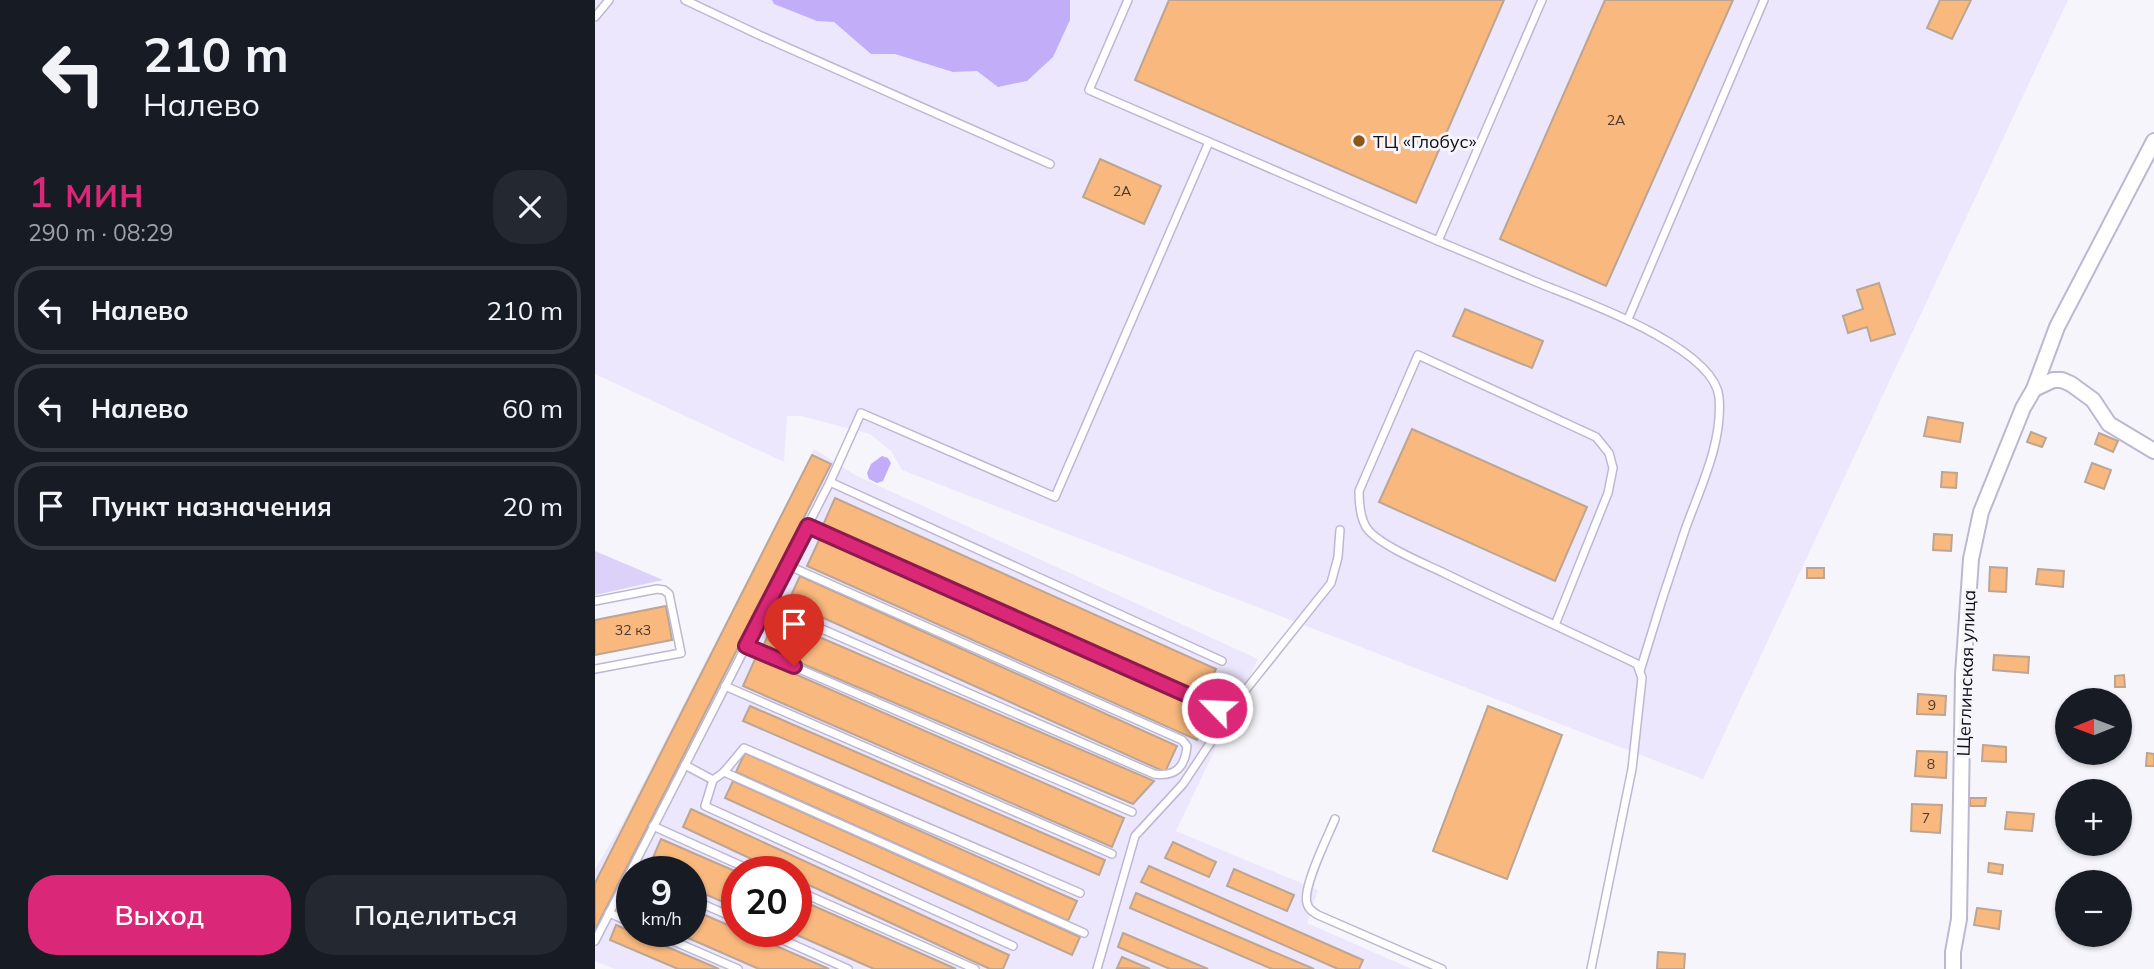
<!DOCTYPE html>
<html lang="ru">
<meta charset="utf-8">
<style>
:root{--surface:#171b24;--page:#242831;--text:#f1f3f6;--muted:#9ea1a6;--line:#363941;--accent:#db2777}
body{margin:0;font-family:Mulish,sans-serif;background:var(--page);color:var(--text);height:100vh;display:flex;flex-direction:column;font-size:26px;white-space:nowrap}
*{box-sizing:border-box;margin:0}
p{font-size:23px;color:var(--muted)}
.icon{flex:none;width:38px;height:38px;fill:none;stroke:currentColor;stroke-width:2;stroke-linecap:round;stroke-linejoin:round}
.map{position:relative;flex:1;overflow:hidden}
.sheet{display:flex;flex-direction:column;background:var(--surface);width:595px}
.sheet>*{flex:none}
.top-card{background:#171b24;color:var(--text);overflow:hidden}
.needle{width:46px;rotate:269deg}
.tools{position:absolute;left:1460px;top:688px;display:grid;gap:14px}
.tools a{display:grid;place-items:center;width:77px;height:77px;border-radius:50%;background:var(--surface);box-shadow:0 2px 5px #0004;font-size:35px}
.speed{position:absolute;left:21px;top:856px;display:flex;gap:14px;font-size:35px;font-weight:700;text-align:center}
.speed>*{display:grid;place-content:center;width:91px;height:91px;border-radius:50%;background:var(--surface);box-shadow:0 2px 5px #0004;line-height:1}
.speed small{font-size:18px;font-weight:400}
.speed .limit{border:10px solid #d22;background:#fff;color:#111}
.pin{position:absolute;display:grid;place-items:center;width:60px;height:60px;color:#fff;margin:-72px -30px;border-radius:50% 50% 50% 0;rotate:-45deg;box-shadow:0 0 7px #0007}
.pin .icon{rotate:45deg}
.me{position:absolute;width:77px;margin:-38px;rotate:294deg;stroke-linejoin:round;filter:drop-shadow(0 0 5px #0008)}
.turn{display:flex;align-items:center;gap:24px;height:147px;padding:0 28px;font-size:32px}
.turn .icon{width:91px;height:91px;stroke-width:2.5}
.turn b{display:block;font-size:49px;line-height:60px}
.round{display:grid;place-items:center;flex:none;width:74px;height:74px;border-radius:28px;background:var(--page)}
.overview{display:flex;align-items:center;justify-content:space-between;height:119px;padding:0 28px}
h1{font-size:42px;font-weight:600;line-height:52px;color:var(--accent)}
.primary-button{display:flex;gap:14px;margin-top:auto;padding:14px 28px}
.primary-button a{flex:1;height:80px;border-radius:28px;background:var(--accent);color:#fff;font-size:28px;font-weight:600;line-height:80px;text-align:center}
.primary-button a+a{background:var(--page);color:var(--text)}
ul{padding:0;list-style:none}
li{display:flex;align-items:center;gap:21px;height:88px;margin:0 14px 10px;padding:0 14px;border:4px solid var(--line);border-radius:28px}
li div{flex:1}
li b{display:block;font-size:26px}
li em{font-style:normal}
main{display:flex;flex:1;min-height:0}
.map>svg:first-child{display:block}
</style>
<main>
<section class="sheet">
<div class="top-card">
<div class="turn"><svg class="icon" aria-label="left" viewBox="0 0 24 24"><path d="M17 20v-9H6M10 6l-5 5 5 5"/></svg><div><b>210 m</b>Налево</div></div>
</div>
<div class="overview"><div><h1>1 мин</h1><p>290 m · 08:29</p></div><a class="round"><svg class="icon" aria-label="close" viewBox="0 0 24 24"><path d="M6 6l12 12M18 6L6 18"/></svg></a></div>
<ul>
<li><svg class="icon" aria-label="left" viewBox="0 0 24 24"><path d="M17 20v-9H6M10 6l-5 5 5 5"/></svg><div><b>Налево</b></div><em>210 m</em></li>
<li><svg class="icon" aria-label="left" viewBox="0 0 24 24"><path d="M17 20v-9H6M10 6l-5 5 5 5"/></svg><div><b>Налево</b></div><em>60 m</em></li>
<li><svg class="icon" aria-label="arrive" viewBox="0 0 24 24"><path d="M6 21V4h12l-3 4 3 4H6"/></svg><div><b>Пункт назначения</b></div><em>20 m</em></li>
</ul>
<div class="primary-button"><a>Выход</a><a>Поделиться</a></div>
</section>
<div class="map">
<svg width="1559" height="969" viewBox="0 0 1559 969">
<rect width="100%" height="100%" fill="#f6f5fb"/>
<!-- built -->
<g fill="#ece7fc" fill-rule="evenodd">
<polygon points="0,0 1473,0 1108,779 307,470 296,451 275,434 206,416 192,416 189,462 0,374"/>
<path d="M219 449 260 475 663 659 581 831 723 890 712 923 817 969H20L0 961V869L30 819ZM37 872H96V931H37ZM142 872H201V931H142Z"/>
</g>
<!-- green -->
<polygon fill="#dbd1f9" points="0,551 68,580 0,595"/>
<!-- water -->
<g fill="#c2aef8">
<polygon points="177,0 475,0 475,20 458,57 432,81 403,87 382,71 358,72 300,54 276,54 239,22 222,21 179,4"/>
<polygon points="287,456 293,458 296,463 288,481 282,483 274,479 272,473 276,464"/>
</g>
<!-- building -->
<g fill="#f9b87e" stroke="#bca593" stroke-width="2">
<polygon points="574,0 909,0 821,203 540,80"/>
<polygon points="1010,0 1138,0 1011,286 905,239"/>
<polygon points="1345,0 1376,0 1357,39 1332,28"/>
<polygon points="505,159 566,186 549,224 488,197"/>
<polygon points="1284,283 1300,334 1276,341 1272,327 1253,333 1248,316 1268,309 1262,290"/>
<polygon points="870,309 948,341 937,368 858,336"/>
<polygon points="1333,417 1368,423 1365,442 1329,436"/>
<polygon points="817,429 992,507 960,581 784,502"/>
<polygon points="1436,432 1451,438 1447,447 1432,442"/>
<polygon points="1504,433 1523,441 1518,452 1500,444"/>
<polygon points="217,455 236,464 0,930 0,883"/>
<polygon points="1497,463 1516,470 1509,489 1490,482"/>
<polygon points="1347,472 1362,473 1361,488 1346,487"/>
<polygon points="240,498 621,669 616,679 632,687 625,703 228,525"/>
<polygon points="1339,534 1357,535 1356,551 1338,550"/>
<polygon points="225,538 614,712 602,740 212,566"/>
<polygon points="1395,567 1412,568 1411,592 1394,591"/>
<rect x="1212" y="568" width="17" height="10"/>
<polygon points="1443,569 1469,571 1468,587 1441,584"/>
<polygon points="205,576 582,746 570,772 193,602"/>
<polygon points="71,606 77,640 0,655 0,620"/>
<polygon points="180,618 559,781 538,804 168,647"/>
<polygon points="1399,655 1434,657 1433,673 1398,670"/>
<polygon points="161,657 529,818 517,847 148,686"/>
<polygon points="1529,675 1530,687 1520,687 1520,676"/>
<polygon points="1323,694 1351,696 1350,715 1322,714"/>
<polygon points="155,706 510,860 504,875 148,721"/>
<polygon points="893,706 967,735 912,879 838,851"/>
<polygon points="1388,745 1411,747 1411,762 1387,761"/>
<polygon points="1322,751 1352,752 1351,778 1320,776"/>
<polygon points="150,753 482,901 473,921 141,772"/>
<polygon points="1552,753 1559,754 1559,766 1551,766"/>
<polygon points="138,781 485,937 477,955 130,798"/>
<polygon points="1375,798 1391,798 1390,806 1375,806"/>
<polygon points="1317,804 1347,805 1345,833 1316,831"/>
<polygon points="96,809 414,955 408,969 395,969 201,879 201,872 184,872 88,827"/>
<polygon points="1412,812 1439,814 1437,831 1410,829"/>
<rect x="1524" y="814" width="7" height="16"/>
<polygon points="66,839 142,872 142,908 96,888 96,872 58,872 53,869"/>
<polygon points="578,842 621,862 614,877 570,858"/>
<polygon points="1394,863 1408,865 1407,874 1393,872"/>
<polygon points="554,866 768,960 764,969 743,969 546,882"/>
<polygon points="639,869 699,895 692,911 632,886"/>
<polygon points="1498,876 1514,878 1513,882 1497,882"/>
<polygon points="541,893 719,969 677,969 535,908"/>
<polygon points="201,898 361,969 279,969 193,931 201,931"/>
<polygon points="1382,908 1406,911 1404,929 1379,925"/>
<polygon points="96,909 142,929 142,931 147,931 234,969 164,969 77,931 96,931"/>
<polygon points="21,925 124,969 83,969 15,940"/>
<polygon points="528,933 613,969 575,969 523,947"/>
<polygon points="1499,934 1514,934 1513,941 1498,940"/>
<polygon points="1063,952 1090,954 1089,969 1062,969"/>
<polygon points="527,957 555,969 522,968"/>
</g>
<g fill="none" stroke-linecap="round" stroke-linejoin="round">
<defs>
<g id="lane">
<polyline points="90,0 164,35 455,164"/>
<polyline points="533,0 494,90 843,241 947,0"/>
<polyline points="0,17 14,0"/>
<path d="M843 241C877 255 912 270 946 284 988 301 1119 347 1124 397 1128 443 1105 488 1090 530 1074 577 1059 624 1045 671"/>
<polyline points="1033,319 1169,0"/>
<polyline points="235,482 266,413 460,497 614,142"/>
<polyline points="213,526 622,708"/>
<polyline points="0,601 62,589 69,590 74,594 86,653 0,669"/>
<path d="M172 605 559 774C581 777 590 767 592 746L587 740 192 565"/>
<path d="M960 625 1013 493 1018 468 1014 453 1001 437 823 355 764 491C764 504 765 521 774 531 789 547 828 563 849 573 913 604 978 633 1042 664L1047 678 1037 769 996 969"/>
<polyline points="151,646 537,812"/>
<polyline points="130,686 517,854"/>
<polyline points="90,765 118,780"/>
<polyline points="129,772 489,933"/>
<path d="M740 819C733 836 707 888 712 903 713 909 718 912 723 915L847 969"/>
<polyline points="58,826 160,872"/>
<polyline points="201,890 380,969"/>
<polyline points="96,899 142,919"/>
<polyline points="14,913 37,923"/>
<polyline points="55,931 143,969"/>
<polyline points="168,931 253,969"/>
<polyline points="0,941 235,482 627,661"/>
<polyline points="418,946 110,806 118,780 129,772 149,748 485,893"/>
<polyline points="502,969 540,836 588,784 649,692 736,583 743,557 745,530"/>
</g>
<g id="street">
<polyline points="1439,389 1458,380 1467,380 1476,384 1498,400 1514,424 1559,451"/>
<polyline points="1358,969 1358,952 1364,919 1368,675 1376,559 1386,512 1428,408 1439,389 1462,327 1559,141"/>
</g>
</defs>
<!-- lane casing -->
<use href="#lane" stroke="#bdb7d1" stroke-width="10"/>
<!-- street casing -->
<use href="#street" stroke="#bdb7d1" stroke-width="18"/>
<!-- lane -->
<use href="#lane" stroke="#fff" stroke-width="7"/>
<!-- street -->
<use href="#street" stroke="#fff" stroke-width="14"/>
</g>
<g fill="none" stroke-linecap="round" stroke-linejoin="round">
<defs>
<polyline id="route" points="199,666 151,646 213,526 622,708"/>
</defs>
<!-- route casing -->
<use href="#route" stroke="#8e194d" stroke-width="18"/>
<!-- route -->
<use href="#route" stroke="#db2777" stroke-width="12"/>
</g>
<!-- markers -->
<circle fill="#915615" stroke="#f6f5fb" stroke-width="2.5" cx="764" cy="141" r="7"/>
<g text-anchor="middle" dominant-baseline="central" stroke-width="6" stroke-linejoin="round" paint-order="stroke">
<!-- number labels -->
<g font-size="14" fill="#4a382f">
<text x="1021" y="120">2А</text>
<text x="527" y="191">2А</text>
<text x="38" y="630">32 к3</text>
<text x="1337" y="705">9</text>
<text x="1336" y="764">8</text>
<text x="1331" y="818">7</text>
</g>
<!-- poi labels -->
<g font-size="18" fill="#0f0d15" stroke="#f6f5fb" text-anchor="start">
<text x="778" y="141">ТЦ «Глобус»</text>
</g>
<!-- street labels -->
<g font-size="18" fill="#0f0d15" stroke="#f6f5fb">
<text transform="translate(1371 673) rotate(-88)">Щеглинская улица</text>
</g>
</g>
</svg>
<div class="tools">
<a><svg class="needle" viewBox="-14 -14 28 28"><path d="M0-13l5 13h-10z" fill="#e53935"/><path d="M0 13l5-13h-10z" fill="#9ea1a6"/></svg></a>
<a>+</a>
<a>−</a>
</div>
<div class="speed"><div>9<small>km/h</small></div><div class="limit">20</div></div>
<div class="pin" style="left:199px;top:666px;background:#d93025"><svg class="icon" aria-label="arrive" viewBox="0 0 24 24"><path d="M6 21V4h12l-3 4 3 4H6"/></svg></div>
<svg class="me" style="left:622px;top:708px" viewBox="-20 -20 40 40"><circle r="17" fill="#db2777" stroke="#fff" stroke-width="3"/><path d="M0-11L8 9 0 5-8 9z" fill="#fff"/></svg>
</div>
</main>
